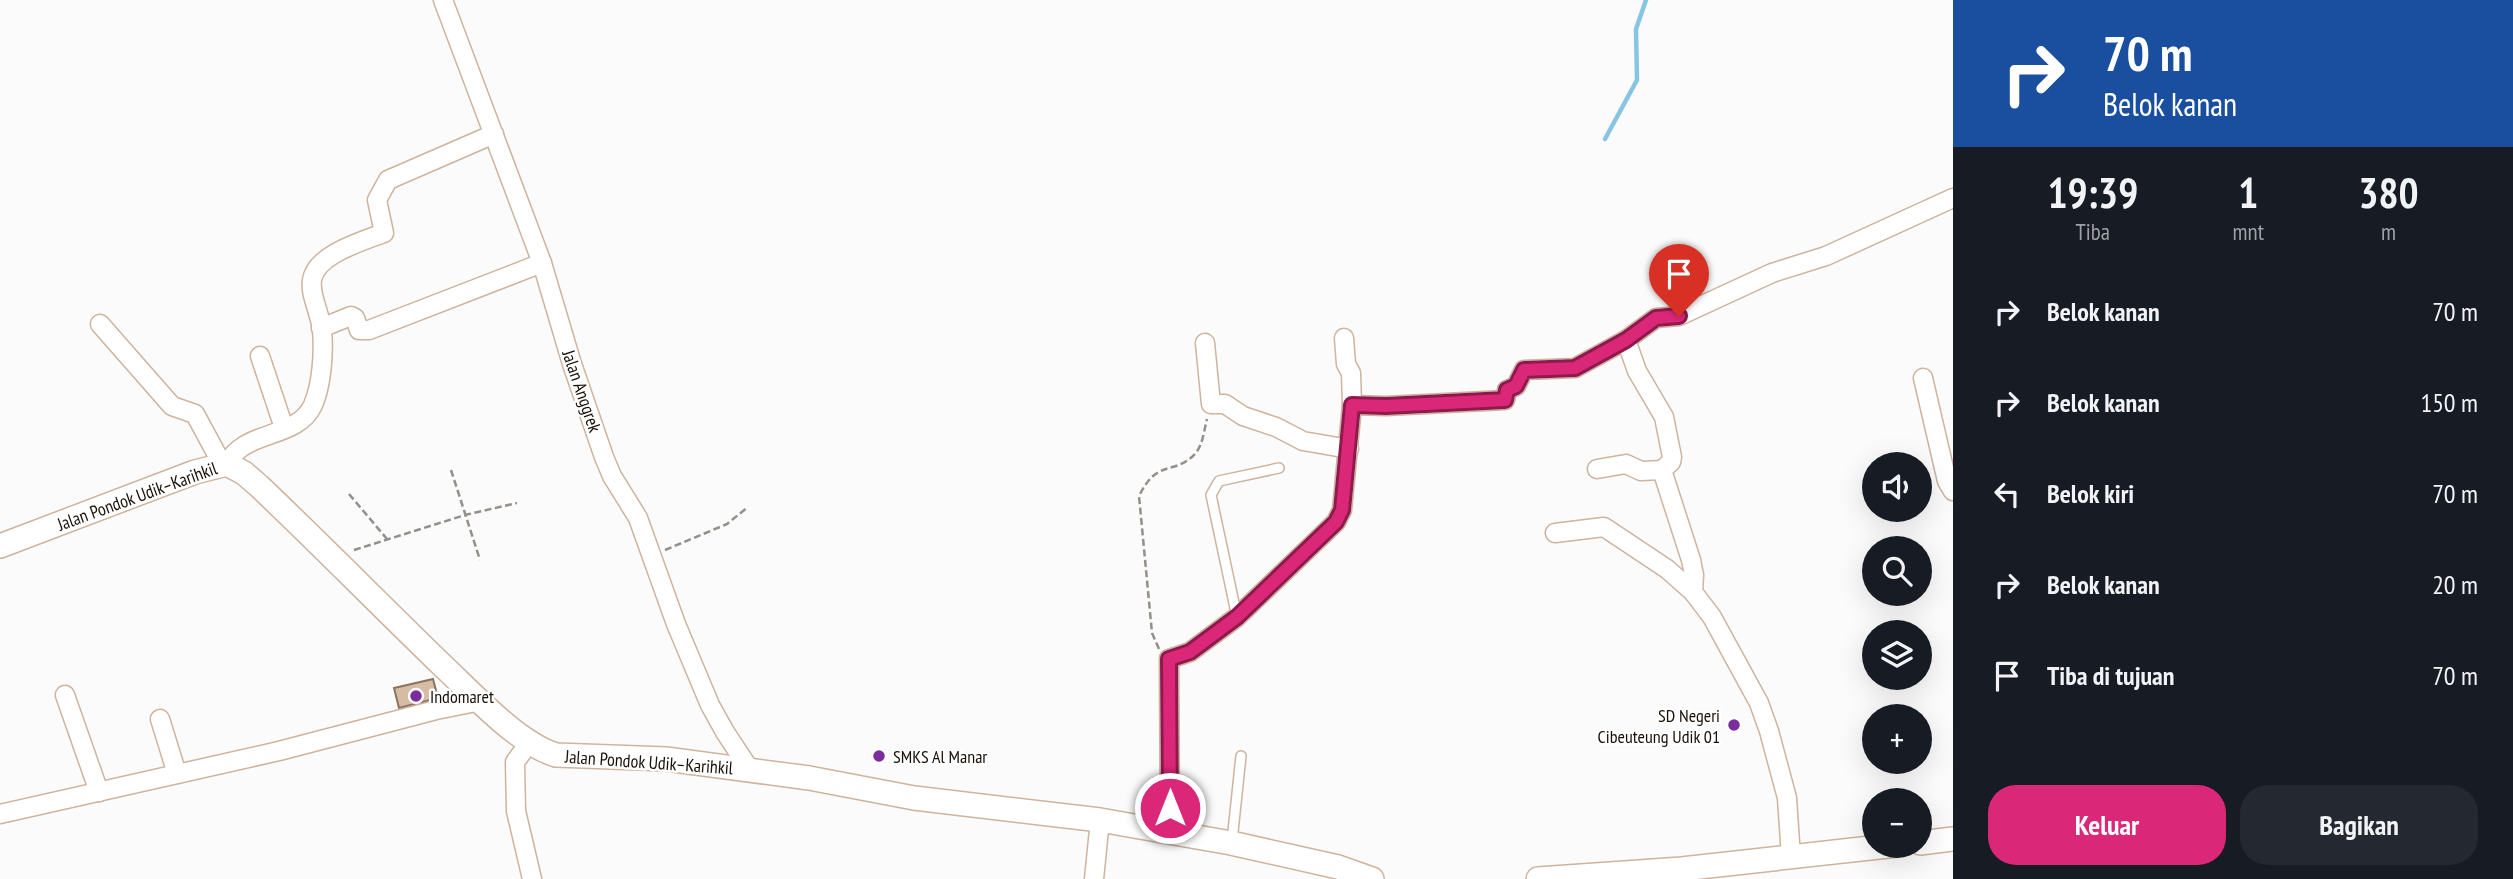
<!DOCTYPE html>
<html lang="id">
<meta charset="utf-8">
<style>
:root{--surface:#171b24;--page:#242831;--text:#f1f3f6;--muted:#9ea1a6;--accent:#db2777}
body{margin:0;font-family:"PT Sans Narrow",sans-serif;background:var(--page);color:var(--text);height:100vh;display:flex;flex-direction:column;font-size:26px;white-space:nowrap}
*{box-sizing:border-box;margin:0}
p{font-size:23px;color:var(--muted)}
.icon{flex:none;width:38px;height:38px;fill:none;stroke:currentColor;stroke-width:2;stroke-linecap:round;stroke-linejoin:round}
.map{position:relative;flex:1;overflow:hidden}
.side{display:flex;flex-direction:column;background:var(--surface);width:560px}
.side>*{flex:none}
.guide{background:#1a4fa0;color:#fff;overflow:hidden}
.buttons{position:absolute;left:1862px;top:452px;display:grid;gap:14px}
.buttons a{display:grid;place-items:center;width:70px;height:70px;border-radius:50%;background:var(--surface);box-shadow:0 7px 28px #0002;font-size:35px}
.pin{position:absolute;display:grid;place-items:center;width:60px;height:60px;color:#fff;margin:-72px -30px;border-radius:50% 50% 50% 0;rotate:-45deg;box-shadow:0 0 7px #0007}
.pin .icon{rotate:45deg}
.me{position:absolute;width:77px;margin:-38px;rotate:0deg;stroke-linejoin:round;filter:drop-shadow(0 0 5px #0008)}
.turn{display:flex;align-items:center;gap:24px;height:147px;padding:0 35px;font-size:32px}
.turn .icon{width:91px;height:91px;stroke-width:2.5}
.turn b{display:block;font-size:49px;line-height:60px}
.eta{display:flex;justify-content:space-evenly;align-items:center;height:119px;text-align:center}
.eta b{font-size:42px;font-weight:700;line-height:49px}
.action{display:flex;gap:14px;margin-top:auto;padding:14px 35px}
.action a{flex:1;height:80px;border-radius:28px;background:var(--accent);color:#fff;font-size:28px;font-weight:700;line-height:80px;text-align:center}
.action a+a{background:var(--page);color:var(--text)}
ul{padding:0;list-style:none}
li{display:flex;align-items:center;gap:21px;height:91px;padding:0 35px}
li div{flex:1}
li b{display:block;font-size:26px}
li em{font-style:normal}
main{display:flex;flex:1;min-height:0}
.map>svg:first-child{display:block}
</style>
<main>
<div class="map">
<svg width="1953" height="879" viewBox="0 0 1953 879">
<rect width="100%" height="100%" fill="#fbfbfb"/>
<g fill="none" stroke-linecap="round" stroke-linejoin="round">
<!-- stream -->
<polyline stroke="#87c5e2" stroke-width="4.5" points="1605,139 1637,80 1636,29 1646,0"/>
</g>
<!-- building -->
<polygon fill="#d6bba5" stroke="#8c735f" stroke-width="2" points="433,679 438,698 399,708 394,688"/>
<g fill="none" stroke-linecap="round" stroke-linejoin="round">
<defs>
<g id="service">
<polyline points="1237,617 1211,495 1219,481 1279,468"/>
<polyline points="1232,841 1241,756"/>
</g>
<g id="minor">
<polyline points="443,0 542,263 572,364 604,457 612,476 638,518 676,624 710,705 725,732 750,770"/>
<polyline points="100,324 172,406 195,414 222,464"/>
<polyline points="321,328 351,316 355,318 359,330 369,330 542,263"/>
<polyline points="1626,340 1656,318 1679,316 1772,273 1826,256 1953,198"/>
<polyline points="1205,343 1211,404 1225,404 1243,416 1276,427 1303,441 1349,449"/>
<polyline points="260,356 284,428"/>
<polyline points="1923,378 1947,481 1953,491"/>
<polyline points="1352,405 1386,406 1505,400 1507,390 1516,386 1524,370 1575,368 1626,340 1637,371 1664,417 1672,457 1671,462 1662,470 1691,560 1694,575 1693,592"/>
<path d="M227 464C244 429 297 440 313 405 322 384 324 352 322 330 318 299 295 277 334 254 349 245 367 239 384 233L377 200 388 180 494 134"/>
<polyline points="1597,469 1626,464 1641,471 1662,470"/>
<polyline points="1555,533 1604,527 1667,569 1693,592 1712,617 1759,703 1769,731 1787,798 1791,857"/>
<polyline points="65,695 99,792"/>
<polyline points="160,719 177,774"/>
<polyline points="529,743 515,762 516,811 532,879"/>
<polyline points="0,814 279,751 436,710 481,701"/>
<polyline points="1170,833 1169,659 1190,652 1237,617 1336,522 1342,510 1352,405 1351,373 1346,364 1344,338"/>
<polyline points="1094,879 1100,820"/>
</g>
<g id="tertiary">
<path d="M0 546 195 472 227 464 244 473 259 486C321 545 381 606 443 666 473 694 517 743 556 755L666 759 809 778 914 798 1100 820 1231 843 1338 867 1372 879"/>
<polyline points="1920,843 1953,839"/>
<polyline points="1538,879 1682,869 1897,845"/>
</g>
</defs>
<!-- service casing -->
<use href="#service" stroke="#ceb39d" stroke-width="12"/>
<!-- minor casing -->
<use href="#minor" stroke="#ceb39d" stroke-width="21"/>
<!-- tertiary casing -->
<use href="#tertiary" stroke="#ceb39d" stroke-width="26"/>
<!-- path -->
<g stroke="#938f8b" stroke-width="2.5" stroke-dasharray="7 3.5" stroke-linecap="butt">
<polyline points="451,470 480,560"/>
<polyline points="349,494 387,539"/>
<polyline points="354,550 465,515 517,503"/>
<polyline points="665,550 727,524 748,507"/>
<path d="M1159 649 1152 633 1139 496C1158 458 1172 476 1194 455 1203 446 1204 430 1207 419"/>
</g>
<!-- service -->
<use href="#service" stroke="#fff" stroke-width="9"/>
<!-- minor -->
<use href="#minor" stroke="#fff" stroke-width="18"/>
<!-- tertiary -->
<use href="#tertiary" stroke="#fff" stroke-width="23"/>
</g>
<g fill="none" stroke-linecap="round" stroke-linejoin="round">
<defs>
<polyline id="route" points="1170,808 1169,659 1190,652 1237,617 1336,522 1342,510 1352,405 1386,406 1505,400 1507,390 1516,386 1524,370 1575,368 1626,340 1656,318 1679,316"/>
</defs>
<!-- route casing -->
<use href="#route" stroke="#8e194d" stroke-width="18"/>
<!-- route -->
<use href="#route" stroke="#db2777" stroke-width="12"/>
</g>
<!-- markers -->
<g fill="#7b2c9d" stroke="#fff" stroke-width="2.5">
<circle cx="416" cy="696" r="7"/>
<circle cx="1734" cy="725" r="7"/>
<circle cx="879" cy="756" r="7"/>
</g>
<g text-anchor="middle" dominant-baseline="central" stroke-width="5" stroke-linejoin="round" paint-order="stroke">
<!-- street labels -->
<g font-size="18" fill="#191008" stroke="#fff">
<text transform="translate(582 391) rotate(71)">Jalan Anggrek</text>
<text transform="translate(137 496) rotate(-20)">Jalan Pondok Udik–Karihkil</text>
<text transform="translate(649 762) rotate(4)">Jalan Pondok Udik–Karihkil</text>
</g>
<!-- poi labels -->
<g font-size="18" fill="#191008" stroke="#fff" text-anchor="start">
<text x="430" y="696">Indomaret</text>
<text x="1720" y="715" text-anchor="end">SD Negeri<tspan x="1720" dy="21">Cibeuteung Udik 01</tspan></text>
<text x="893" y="756">SMKS Al Manar</text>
</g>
</g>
</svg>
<div class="buttons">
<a><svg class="icon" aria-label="sound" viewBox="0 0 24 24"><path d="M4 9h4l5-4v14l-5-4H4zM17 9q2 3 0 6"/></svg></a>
<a><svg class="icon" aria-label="search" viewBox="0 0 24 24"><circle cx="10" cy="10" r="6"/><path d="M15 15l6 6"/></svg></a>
<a><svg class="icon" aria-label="layers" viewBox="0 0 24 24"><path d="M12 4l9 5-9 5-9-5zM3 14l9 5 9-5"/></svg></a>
<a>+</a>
<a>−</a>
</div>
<div class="pin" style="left:1679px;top:316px;background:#d93025"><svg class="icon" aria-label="arrive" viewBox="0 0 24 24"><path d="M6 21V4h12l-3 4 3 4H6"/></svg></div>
<svg class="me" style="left:1170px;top:808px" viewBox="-20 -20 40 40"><circle r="17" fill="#db2777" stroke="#fff" stroke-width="3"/><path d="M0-11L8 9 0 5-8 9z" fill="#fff"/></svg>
</div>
<section class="side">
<div class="guide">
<div class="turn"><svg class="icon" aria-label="right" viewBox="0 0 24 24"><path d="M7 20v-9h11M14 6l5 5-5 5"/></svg><div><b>70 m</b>Belok kanan</div></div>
</div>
<div class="eta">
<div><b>19:39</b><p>Tiba</p></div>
<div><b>1</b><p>mnt</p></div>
<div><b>380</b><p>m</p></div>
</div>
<ul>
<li><svg class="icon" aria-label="right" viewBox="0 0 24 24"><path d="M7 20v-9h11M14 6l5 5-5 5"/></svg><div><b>Belok kanan</b></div><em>70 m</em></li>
<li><svg class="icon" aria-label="right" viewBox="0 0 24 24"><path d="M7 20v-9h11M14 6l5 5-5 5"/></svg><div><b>Belok kanan</b></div><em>150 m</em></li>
<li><svg class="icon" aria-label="left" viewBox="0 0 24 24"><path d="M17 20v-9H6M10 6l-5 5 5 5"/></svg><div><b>Belok kiri</b></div><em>70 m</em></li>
<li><svg class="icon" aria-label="right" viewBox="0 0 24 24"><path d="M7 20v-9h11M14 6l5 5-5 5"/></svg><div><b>Belok kanan</b></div><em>20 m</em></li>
<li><svg class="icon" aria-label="arrive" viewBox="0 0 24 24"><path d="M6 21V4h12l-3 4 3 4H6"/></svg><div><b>Tiba di tujuan</b></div><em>70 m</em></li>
</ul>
<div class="action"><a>Keluar</a><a>Bagikan</a></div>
</section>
</main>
